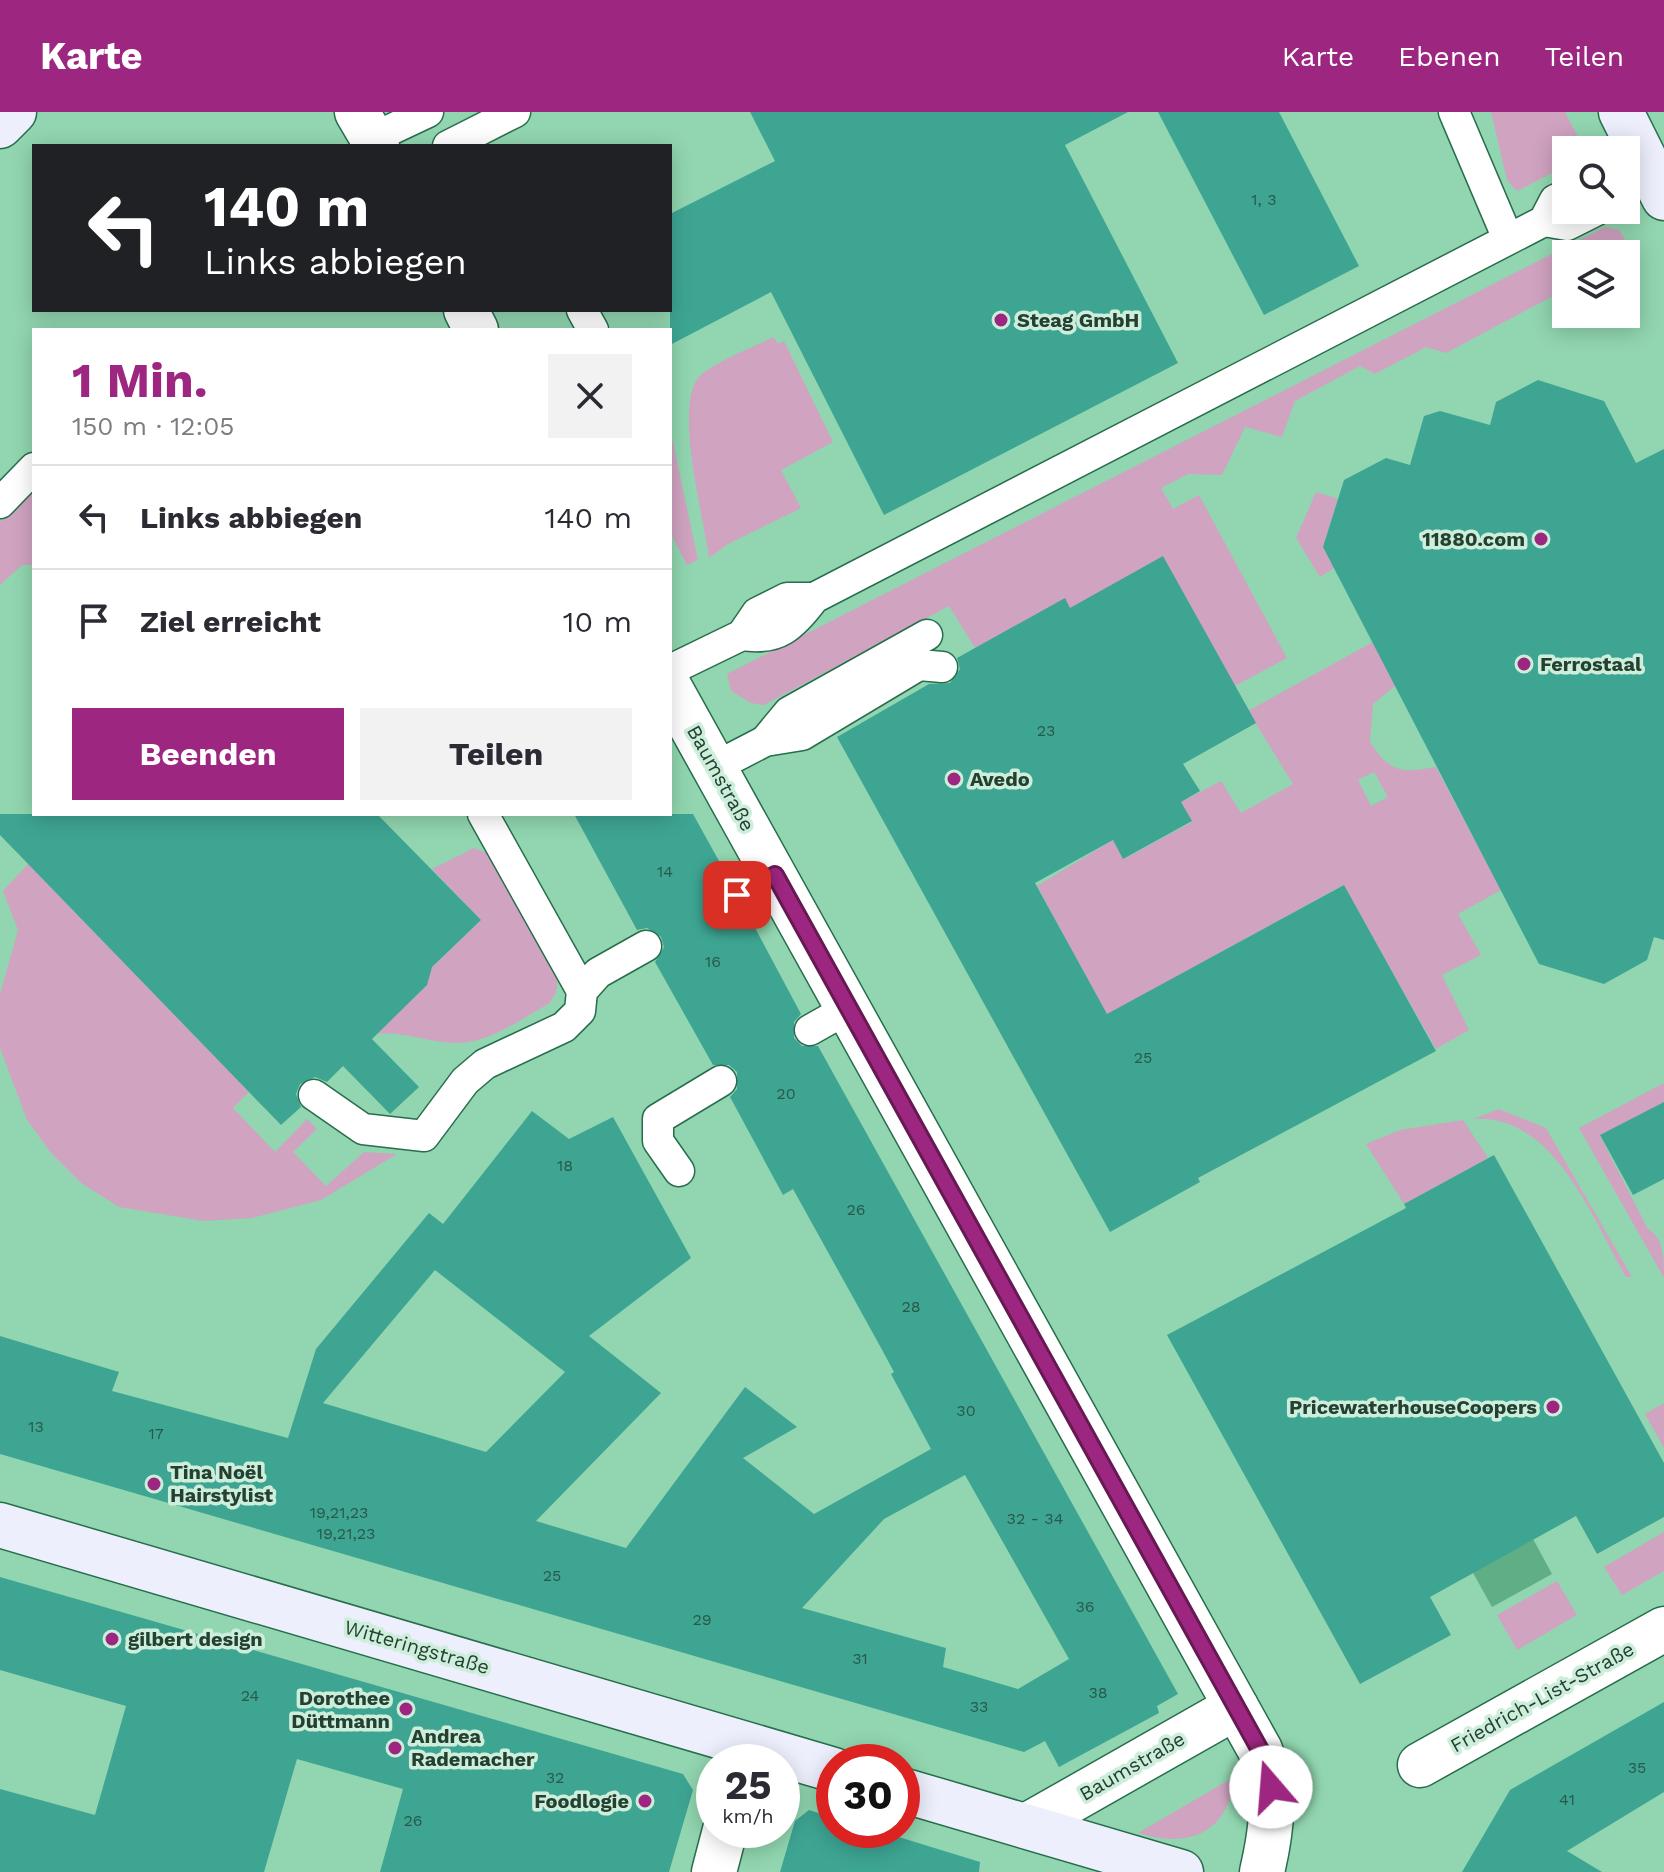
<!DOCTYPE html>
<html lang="de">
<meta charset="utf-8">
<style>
:root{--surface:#fff;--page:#f2f2f3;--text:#2b2b33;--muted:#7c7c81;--line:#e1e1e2;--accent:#9d2680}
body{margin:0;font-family:"Work Sans",sans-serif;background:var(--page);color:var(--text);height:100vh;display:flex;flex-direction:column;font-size:30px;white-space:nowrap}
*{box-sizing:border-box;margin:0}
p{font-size:26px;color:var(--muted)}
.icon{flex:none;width:44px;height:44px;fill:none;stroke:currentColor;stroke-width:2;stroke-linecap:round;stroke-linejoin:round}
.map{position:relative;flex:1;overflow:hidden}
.panel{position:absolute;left:32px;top:216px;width:640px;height:488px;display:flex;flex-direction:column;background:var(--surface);border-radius:0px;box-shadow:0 4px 20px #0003}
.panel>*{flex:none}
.hud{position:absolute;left:32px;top:32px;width:640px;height:168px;border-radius:0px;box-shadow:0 4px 20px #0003;background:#202124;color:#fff;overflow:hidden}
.tools{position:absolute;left:1552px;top:24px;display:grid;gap:16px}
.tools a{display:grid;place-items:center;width:88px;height:88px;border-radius:0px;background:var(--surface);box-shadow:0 4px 20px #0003;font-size:40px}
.speed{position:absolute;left:696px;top:1632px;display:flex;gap:16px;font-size:40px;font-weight:700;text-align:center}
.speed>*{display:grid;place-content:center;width:104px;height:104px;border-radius:50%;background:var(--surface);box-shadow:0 4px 20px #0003;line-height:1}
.speed small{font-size:20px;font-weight:400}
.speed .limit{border:12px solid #d22;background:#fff;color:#111}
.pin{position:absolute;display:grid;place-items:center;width:68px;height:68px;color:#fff;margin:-34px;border-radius:16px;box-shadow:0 4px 12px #0006}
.me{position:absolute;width:88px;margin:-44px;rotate:342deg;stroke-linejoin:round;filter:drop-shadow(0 0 6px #0008)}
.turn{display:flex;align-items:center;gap:28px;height:168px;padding:0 40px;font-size:36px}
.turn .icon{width:104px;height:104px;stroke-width:2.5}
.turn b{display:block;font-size:56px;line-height:68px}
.round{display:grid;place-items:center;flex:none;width:84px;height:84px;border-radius:0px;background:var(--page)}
.head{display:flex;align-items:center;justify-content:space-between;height:136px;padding:0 40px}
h1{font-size:48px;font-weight:700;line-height:60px;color:var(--accent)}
.cta{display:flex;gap:16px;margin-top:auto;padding:16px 40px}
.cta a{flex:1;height:92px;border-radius:0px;background:var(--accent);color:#fff;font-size:32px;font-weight:700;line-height:92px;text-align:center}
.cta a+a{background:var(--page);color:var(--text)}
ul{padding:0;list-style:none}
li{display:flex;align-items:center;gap:24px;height:104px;padding:0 40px;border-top:2px solid var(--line)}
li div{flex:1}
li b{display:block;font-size:30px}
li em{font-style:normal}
header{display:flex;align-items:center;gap:48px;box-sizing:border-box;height:112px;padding:0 40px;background:var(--accent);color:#fff}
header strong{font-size:38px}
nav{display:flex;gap:44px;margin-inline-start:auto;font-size:28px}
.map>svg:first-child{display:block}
</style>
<header>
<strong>Karte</strong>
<nav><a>Karte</a><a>Ebenen</a><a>Teilen</a></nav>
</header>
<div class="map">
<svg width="1664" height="1760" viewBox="0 0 1664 1760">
<rect width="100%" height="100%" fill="#91d6b0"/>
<!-- green -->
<g fill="#d0a3c1" fill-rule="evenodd">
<polygon points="1491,0 1565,0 1585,38 1566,38 1566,54 1517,79 1507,68"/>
<polygon points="1605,115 1619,118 1630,135 1626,142 1566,142 1566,177 1446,241 1426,235 1375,262 1360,254 1295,289 1282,325 1245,315 1222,363 1188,362 1161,376 1173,397 1199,383 1287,546 1235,574 1162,445 1070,497 1064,487 975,536 949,494 764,593 751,591 731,579 727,562"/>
<path d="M774 225 778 232 784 229 833 330 781 358 801 396 728 432 709 446C704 407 674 297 698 266 709 252 756 234 774 225Z"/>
<polygon points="670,317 698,448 687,453 670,420"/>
<polygon points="34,377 34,453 22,453 0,473 0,410"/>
<polygon points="1316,380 1338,387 1323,435 1334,456 1320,465 1296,426"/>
<path d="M1373 530 1395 574 1373 592 1370 630C1390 661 1401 661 1436 655L1501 778 1458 802 1481 843 1442 863 1469 918 1436 937 1343 773 1107 903 1037 774 1113 728 1124 747 1192 710 1181 690 1221 669 1241 701 1293 672 1248 599ZM1374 660 1388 685 1371 694 1358 668Z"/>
<path d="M474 736 490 742 556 860C559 873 557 880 550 891 523 906 489 931 457 931 429 931 405 919 376 922L427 860 481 808 432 757Z"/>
<polygon points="28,752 249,980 233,996 275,1040 307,1007 317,1017 293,1040 326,1074 364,1040 397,1042 321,1088 252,1106 204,1109 119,1095 81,1071 51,1041 27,1008 0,936 0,882 18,818 3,779"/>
<path d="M1664 971V990L1600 1024 1648 1117C1664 1126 1664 1147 1664 1166L1579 1016Z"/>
<path d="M1499 997 1546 1016 1632 1165H1626C1593 1108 1554 1001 1473 1007Z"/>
<polygon points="1463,1008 1488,1046 1404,1092 1366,1032 1400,1018"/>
<polygon points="1664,1291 1664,1336 1645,1302"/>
<polygon points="1664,1420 1664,1459 1622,1483 1604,1455"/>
<polygon points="1557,1469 1577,1503 1517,1538 1497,1503"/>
<path d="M1234 1665C1229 1721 1189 1737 1138 1721Z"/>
</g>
<!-- water -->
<polygon fill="#60ae85" points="1532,1425 1552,1462 1492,1495 1472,1459"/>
<!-- building -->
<g fill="#3ea593" fill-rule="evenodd">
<polygon points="750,0 1128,0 1065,33 1178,251 884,403 771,180 670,233 670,102 775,49"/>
<polygon points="1158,0 1279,0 1359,154 1264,203"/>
<polygon points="1538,268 1604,289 1636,351 1664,337 1664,828 1654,825 1647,848 1604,872 1539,852 1323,435 1344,368 1386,346 1410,353 1424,304 1440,299 1490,313 1496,290"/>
<polygon points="1163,444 1256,611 1183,652 1200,679 1181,690 1192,709 1123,747 1113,728 1035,771 1107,902 1344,773 1436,939 1198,1066 1200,1070 1110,1120 837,625 929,572 950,571 960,557 957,546 1065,486 1070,496"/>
<polygon points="0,702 377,702 481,808 432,855 427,873 372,927 419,975 390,1002 343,954 327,970 315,965 300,972 296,982 301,995 281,1013 0,723"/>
<path d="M574 702H693L729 767 719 782 722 792 736 801 746 799 801 902 794 910V926L802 934H818L1178 1582 1157 1594 1159 1601 1059 1655 1045 1629 1024 1640 0 1342V1224L119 1260 112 1279 288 1326 316 1237 429 1101 443 1112 532 999 569 1027 613 1005 691 1146 589 1224 661 1281 536 1409 626 1436 745 1275 797 1315 743 1346 814 1402 931 1337 891 1262 894 1260 880 1234 793 1077 783 1083 730 985 737 977V960L729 953H713L655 850 664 835 661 825 647 816 637 818ZM435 1158 565 1260 486 1340 323 1291ZM965 1363 1069 1547 1018 1577 943 1555 946 1536 802 1496 884 1407Z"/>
<polygon points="1664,990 1664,1067 1633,1083 1600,1023"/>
<polygon points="1494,1043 1664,1351 1664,1405 1597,1442 1576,1404 1430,1485 1451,1523 1360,1572 1167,1223 1406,1096 1404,1092"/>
<polygon points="0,1465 683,1662 693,1678 669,1760 380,1760 403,1677 297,1647 264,1760 0,1760 0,1677 95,1703 126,1594 0,1558"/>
<polygon points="1664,1590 1664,1680 1567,1739 1602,1760 1462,1760 1510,1678"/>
<polygon points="809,1698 834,1706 834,1718 876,1718 980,1750 979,1760 780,1760 795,1709"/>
</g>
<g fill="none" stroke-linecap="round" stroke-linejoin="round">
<defs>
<g id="lane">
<polyline points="1454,0 1508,127"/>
<polyline points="373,26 428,0"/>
<polyline points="448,34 515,0"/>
<polyline points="1544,109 1567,113 1597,98"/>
<polyline points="582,198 593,218"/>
<polyline points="0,391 34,356"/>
<path d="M742 523C778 529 793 514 814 486L1544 109 1555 88 1566 83"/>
<polyline points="670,558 742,523 757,501 787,486 814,486"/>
<polyline points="765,629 789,600 927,523"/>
<polyline points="715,655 765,629 802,623 919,553 942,555"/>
<polyline points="483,702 582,879"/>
<polyline points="737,783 775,763"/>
<polyline points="810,918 849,896"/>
<polyline points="314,983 363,1017 424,1024 465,969 485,952 564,915 580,899 582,879 598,861 646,834"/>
<polyline points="679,1059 658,1029 658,1007 721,969"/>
</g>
<g id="street">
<polyline points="357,0 377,34"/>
<polyline points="466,198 476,218"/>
<path d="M670 576 1260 1638C1277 1679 1272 1717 1262 1760"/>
<polyline points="1420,1653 1664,1517"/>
<polyline points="1028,1713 1236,1595"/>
<polyline points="714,1760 725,1718"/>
</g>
<g id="secondary">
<polyline points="1621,0 1664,86"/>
<polyline points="0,14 14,0"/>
<polyline points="0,1413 834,1658"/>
<polyline points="902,1678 1181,1760"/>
</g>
</defs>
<!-- lane casing -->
<use href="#lane" stroke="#286d4c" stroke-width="33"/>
<!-- street casing -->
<use href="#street" stroke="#286d4c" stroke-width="47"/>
<!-- secondary casing -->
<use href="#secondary" stroke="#286d4c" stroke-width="47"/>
<!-- lane -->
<use href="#lane" stroke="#fff" stroke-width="30"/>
<!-- street -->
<use href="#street" stroke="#fff" stroke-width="44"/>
<!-- secondary -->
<use href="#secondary" stroke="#edeffc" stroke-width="44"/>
</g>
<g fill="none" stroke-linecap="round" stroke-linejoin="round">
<defs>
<polyline id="route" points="737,783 775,763 1260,1638 1271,1675"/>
</defs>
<!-- route casing -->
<use href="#route" stroke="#661953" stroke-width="20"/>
<!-- route -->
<use href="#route" stroke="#9d2680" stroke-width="14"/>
</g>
<!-- markers -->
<g fill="#9d2680" stroke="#cdeedb" stroke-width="3">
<circle cx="1001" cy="208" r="8"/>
<circle cx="1541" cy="427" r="8"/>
<circle cx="1524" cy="552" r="8"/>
<circle cx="954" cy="667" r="8"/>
<circle cx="1553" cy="1295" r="8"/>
<circle cx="154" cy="1372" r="8"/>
<circle cx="112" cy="1527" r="8"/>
<circle cx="406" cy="1597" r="8"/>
<circle cx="395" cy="1636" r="8"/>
<circle cx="645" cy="1689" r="8"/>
</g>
<g text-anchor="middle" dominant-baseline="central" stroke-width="7" stroke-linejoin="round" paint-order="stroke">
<!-- number labels -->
<g font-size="16" fill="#2a594a">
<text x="1264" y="87">1, 3</text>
<text x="1046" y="618">23</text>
<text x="665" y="759">14</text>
<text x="713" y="849">16</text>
<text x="1143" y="945">25</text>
<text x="786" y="981">20</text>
<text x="565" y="1053">18</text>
<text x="856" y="1097">26</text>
<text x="911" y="1194">28</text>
<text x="966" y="1298">30</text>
<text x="36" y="1314">13</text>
<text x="156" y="1321">17</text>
<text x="339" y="1400">19,21,23</text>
<text x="1035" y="1406">32 - 34</text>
<text x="346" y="1421">19,21,23</text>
<text x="552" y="1463">25</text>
<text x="1085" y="1494">36</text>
<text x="702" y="1507">29</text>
<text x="860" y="1546">31</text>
<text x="1098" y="1580">38</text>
<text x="250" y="1583">24</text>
<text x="979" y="1594">33</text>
<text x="1637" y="1655">35</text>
<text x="555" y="1665">32</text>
<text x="1567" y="1687">41</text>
<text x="413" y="1708">26</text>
</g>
<!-- poi labels -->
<g font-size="20" font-weight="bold" fill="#244031" stroke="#cdeedb" text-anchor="start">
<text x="1017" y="208">Steag GmbH</text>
<text x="1525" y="427" text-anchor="end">11880.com</text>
<text x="1540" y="552">Ferrostaal</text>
<text x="970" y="667">Avedo</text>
<text x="1537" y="1295" text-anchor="end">PricewaterhouseCoopers</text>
<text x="170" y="1360">Tina Noël<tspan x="170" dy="23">Hairstylist</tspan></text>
<text x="128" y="1527">gilbert design</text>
<text x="390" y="1586" text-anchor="end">Dorothee<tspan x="390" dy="23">Düttmann</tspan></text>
<text x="411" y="1624">Andrea<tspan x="411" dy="23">Rademacher</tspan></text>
<text x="629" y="1689" text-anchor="end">Foodlogie</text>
</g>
<!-- street labels -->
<g font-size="20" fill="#244031" stroke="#cdeedb">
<text transform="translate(721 666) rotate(61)">Baumstraße</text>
<text transform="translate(417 1535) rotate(16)">Witteringstraße</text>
<text transform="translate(1542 1585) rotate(-29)">Friedrich-List-Straße</text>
<text transform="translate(1132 1654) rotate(-30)">Baumstraße</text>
</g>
</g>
</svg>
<div class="tools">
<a><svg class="icon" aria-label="search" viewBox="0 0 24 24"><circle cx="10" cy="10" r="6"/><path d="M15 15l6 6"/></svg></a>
<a><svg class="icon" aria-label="layers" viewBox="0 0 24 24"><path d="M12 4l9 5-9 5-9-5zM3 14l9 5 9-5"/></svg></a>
</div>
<div class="speed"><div>25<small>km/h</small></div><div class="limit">30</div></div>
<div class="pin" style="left:737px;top:783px;background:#d93025"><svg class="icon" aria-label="arrive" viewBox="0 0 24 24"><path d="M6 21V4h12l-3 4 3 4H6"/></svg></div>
<svg class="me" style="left:1271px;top:1675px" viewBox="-20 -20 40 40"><circle r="19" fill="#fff"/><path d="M0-13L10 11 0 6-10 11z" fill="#9d2680"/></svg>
<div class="hud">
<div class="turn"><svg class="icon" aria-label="left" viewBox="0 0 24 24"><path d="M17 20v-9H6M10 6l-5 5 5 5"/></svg><div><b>140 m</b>Links abbiegen</div></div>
</div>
<section class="panel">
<div class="head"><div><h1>1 Min.</h1><p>150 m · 12:05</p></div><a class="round"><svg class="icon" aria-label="close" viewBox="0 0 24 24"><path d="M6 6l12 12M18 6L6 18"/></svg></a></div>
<ul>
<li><svg class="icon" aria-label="left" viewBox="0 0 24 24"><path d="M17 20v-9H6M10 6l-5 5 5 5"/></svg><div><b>Links abbiegen</b></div><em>140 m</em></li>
<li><svg class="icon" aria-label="arrive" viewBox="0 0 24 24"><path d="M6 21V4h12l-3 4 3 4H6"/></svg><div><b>Ziel erreicht</b></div><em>10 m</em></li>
</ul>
<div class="cta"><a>Beenden</a><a>Teilen</a></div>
</section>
</div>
